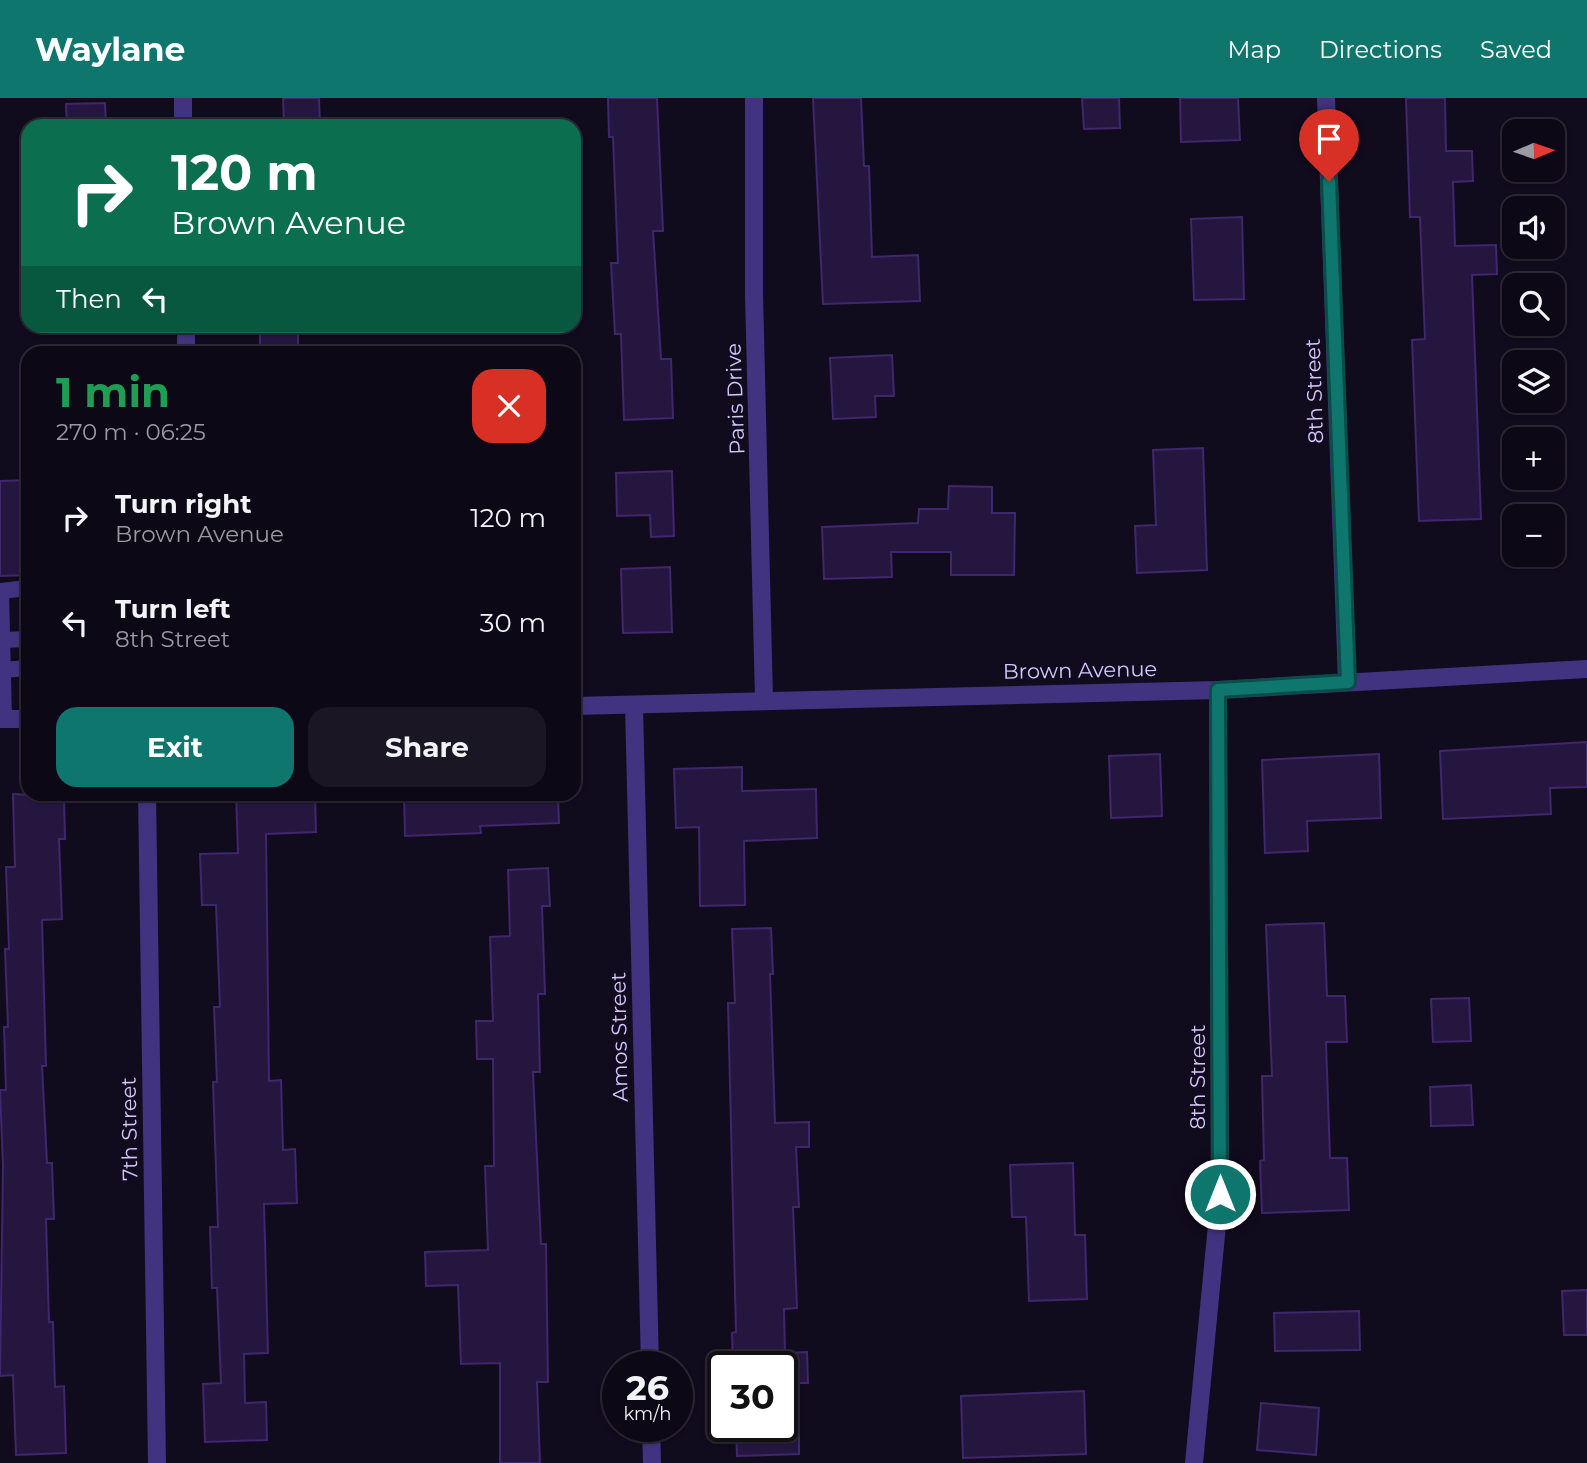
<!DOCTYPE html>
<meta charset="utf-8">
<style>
:root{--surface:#0d0816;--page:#1b1623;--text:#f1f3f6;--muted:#9a9aa1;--line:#2d2935;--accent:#0f766e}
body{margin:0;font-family:Montserrat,sans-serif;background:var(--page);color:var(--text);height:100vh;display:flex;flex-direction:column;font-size:26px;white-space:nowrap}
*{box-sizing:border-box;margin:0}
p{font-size:23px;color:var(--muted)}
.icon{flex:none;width:38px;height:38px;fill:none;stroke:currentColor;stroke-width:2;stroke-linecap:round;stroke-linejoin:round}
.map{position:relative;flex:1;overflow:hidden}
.panel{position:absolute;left:21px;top:248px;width:560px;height:455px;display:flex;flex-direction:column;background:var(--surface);border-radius:21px;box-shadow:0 2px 5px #0004,0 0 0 2px var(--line)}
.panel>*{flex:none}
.banner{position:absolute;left:21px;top:21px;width:560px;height:214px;border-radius:21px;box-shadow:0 2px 5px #0004,0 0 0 2px var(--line);background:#0b6e4f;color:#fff;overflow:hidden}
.needle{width:46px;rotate:88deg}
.controls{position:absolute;left:1502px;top:21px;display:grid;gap:14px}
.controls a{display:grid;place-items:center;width:63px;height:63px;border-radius:14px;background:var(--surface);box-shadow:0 2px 5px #0004,0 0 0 2px var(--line);font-size:35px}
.speed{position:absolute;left:602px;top:1253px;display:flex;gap:14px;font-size:35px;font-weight:700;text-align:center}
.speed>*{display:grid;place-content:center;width:91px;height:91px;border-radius:50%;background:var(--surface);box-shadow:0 2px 5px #0004,0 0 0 2px var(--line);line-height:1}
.speed small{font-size:18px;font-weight:400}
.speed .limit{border:4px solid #111;border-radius:10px;background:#fff;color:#111}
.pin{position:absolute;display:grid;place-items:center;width:60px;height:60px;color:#fff;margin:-72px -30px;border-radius:50% 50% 50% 0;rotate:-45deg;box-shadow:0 0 7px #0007}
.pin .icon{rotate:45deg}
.me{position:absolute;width:77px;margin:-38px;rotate:0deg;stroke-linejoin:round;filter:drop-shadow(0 0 5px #0008)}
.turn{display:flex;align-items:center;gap:24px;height:147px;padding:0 35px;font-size:32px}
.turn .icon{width:91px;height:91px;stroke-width:2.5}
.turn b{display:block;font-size:49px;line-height:60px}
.then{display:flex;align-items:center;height:66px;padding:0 35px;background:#0003;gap:14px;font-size:26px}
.round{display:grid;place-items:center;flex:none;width:74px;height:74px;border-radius:21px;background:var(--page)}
.summary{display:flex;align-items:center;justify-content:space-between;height:119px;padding:0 35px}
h1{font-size:42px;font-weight:700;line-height:52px;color:#1e9e55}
.button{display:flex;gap:14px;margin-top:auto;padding:14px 35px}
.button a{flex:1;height:80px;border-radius:21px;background:var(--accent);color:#fff;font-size:28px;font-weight:700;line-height:80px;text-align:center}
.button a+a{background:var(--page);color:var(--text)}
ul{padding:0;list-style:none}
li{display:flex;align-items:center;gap:21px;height:105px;padding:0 35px}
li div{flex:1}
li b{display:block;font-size:26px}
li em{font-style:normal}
header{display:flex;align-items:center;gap:42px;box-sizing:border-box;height:98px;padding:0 35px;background:var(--accent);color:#fff}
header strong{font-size:33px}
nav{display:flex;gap:38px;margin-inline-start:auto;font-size:24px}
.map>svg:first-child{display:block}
</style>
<header>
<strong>Waylane</strong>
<nav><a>Map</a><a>Directions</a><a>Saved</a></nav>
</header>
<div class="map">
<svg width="1587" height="1365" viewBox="0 0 1587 1365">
<rect width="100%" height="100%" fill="#110b1e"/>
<!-- building -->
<g fill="#251640" stroke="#40266d" stroke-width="2">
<polygon points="283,0 319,0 320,28 284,28"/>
<polygon points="608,0 657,0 663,133 653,133 661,261 671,261 673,320 624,322 621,236 615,236 611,165 618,165 613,39 609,39"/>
<polygon points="813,0 861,0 864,68 869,68 872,159 918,157 920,203 823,206"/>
<polygon points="1082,0 1119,0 1120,30 1084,31"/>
<polygon points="1180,0 1238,0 1240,42 1181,44"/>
<polygon points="1406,0 1445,0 1446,53 1472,53 1473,83 1453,84 1455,148 1496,147 1497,176 1472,177 1481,421 1419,423 1412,242 1425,241 1420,119 1410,119"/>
<polygon points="105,5 106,28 67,28 66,6"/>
<polygon points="1242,119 1244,201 1194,202 1191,121"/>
<polygon points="298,233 298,256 260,256 260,234"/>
<polygon points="892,257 894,298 875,298 876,319 833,321 830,260"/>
<polygon points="1203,350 1207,472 1137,475 1135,428 1156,427 1153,352"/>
<polygon points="672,373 674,438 651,439 650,417 617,418 616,375"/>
<polygon points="28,382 28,477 0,478 0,383"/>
<polygon points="949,388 992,389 992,415 1015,415 1014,477 951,477 951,454 891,454 892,479 824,481 822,429 918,425 919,411 948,411"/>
<polygon points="670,469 672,534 623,535 621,471"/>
<polygon points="1587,644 1587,689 1550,690 1551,716 1443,721 1440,653"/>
<polygon points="1160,656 1162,718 1111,720 1109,658"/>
<polygon points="1379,656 1381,720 1307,723 1308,753 1265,755 1262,662"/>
<polygon points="742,669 742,693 816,691 817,740 744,743 745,807 700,808 699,729 676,730 674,671"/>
<polygon points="13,696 64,699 65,741 59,741 62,821 42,822 46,968 42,968 47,1065 52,1065 54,1121 46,1121 49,1224 53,1224 55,1289 64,1288 66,1355 16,1357 13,1277 0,1278 3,1067 0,992 6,992 4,929 8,929 5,851 9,851 6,769 15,769"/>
<polygon points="236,696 315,696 316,734 266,736 269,983 281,982 283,1052 295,1051 297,1105 264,1106 268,1255 244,1256 245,1305 266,1304 267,1342 205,1344 203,1286 221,1285 217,1190 212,1190 210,1129 218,1129 213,984 217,984 214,909 220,909 216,807 202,807 200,756 238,755"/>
<polygon points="404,696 558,696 559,725 480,728 481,735 405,738"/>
<polygon points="548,770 550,808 542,808 545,896 538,896 540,974 533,974 541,1146 546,1146 548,1284 537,1284 540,1365 500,1365 500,1265 461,1266 458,1187 426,1188 425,1154 488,1152 485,1068 494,1068 493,961 477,961 476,923 493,923 490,839 510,838 508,772"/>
<polygon points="1324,825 1327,898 1345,898 1347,944 1326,944 1330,1060 1347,1060 1349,1112 1262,1115 1260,1063 1264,1062 1262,978 1272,978 1266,827"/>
<polygon points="771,830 773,876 770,876 775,1025 809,1024 809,1049 796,1049 799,1109 793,1109 797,1210 784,1211 785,1255 807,1254 808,1285 782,1285 782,1269 733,1269 732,1235 736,1234 728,905 735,905 732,831"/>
<polygon points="1469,900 1471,943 1433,944 1431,901"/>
<polygon points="1471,987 1473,1027 1431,1028 1430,989"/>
<polygon points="1073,1065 1075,1137 1085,1137 1087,1201 1029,1203 1026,1119 1012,1119 1010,1067"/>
<polygon points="1587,1192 1587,1237 1564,1237 1562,1193"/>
<polygon points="1359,1213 1360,1252 1275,1253 1274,1215"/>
<polygon points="1084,1293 1086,1356 963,1360 961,1298"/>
<polygon points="1261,1305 1319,1310 1316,1357 1257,1352"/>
<polygon points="736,1328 799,1328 799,1356 737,1358"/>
</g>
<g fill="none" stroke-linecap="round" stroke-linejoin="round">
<!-- service -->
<g stroke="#423380" stroke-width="16">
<polyline points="3,542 28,541"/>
<polyline points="3,572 28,570"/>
<polyline points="4,621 1,493 28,490"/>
</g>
<!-- minor -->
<g stroke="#423380" stroke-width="18">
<polyline points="183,0 183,28"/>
<polyline points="754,0 754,196 764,601"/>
<polyline points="1326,0 1347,584"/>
<polyline points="186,228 186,256"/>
<polyline points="634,607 650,1269"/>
<polyline points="147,696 157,1365"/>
<polyline points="651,1328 652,1365"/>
<polyline points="1194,1365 1220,1096 1218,592"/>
</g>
<!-- tertiary -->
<g stroke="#423380" stroke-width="18">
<polyline points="574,608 1218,592 1587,571"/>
<polyline points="0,621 28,621"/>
</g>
</g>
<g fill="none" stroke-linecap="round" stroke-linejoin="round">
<defs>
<polyline id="route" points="1220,1096 1218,592 1348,584 1329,83"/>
</defs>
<!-- route casing -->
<use href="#route" stroke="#0a4d48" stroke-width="18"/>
<!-- route -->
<use href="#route" stroke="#0f766e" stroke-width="12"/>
</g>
<g text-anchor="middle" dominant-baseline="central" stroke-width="7" stroke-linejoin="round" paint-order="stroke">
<!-- street labels -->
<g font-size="21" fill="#d7c7ff" stroke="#110b1e">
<text transform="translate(1314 293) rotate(-92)">8th Street</text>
<text transform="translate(735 301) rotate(-92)">Paris Drive</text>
<text transform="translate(1080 572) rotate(-1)">Brown Avenue</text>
<text transform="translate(619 939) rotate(-91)">Amos Street</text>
<text transform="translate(1197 979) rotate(-90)">8th Street</text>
<text transform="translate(129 1031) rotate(-91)">7th Street</text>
</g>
</g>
</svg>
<div class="controls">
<a><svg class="needle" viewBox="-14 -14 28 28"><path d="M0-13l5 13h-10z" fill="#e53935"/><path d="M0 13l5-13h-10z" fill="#9a9aa1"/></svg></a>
<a><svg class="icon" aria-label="sound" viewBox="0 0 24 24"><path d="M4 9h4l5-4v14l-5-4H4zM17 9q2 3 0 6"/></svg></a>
<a><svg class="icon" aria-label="search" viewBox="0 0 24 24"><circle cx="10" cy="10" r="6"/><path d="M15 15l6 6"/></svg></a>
<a><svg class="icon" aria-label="layers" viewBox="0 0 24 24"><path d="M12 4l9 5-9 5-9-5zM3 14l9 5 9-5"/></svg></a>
<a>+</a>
<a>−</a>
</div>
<div class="speed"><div>26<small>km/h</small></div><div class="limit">30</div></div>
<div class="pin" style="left:1329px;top:83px;background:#d93025"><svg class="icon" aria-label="arrive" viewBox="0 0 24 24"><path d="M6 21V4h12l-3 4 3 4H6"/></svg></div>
<svg class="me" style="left:1220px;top:1096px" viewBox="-20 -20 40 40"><circle r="17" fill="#0f766e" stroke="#fff" stroke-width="3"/><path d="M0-11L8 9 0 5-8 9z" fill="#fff"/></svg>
<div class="banner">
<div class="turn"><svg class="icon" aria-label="right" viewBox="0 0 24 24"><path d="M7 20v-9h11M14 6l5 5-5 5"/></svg><div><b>120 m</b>Brown Avenue</div></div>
<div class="then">Then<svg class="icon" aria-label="left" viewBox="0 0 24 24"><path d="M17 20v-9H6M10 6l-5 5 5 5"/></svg></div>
</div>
<section class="panel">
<div class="summary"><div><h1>1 min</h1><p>270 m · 06:25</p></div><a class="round" style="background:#d93025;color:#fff"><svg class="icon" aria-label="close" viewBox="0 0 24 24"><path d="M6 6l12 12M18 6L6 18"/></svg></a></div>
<ul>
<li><svg class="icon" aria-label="right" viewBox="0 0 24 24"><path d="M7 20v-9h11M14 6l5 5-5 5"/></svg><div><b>Turn right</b><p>Brown Avenue</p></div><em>120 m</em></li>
<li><svg class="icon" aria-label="left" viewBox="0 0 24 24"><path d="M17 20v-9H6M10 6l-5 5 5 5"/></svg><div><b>Turn left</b><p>8th Street</p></div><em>30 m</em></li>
</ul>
<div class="button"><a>Exit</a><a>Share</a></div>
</section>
</div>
